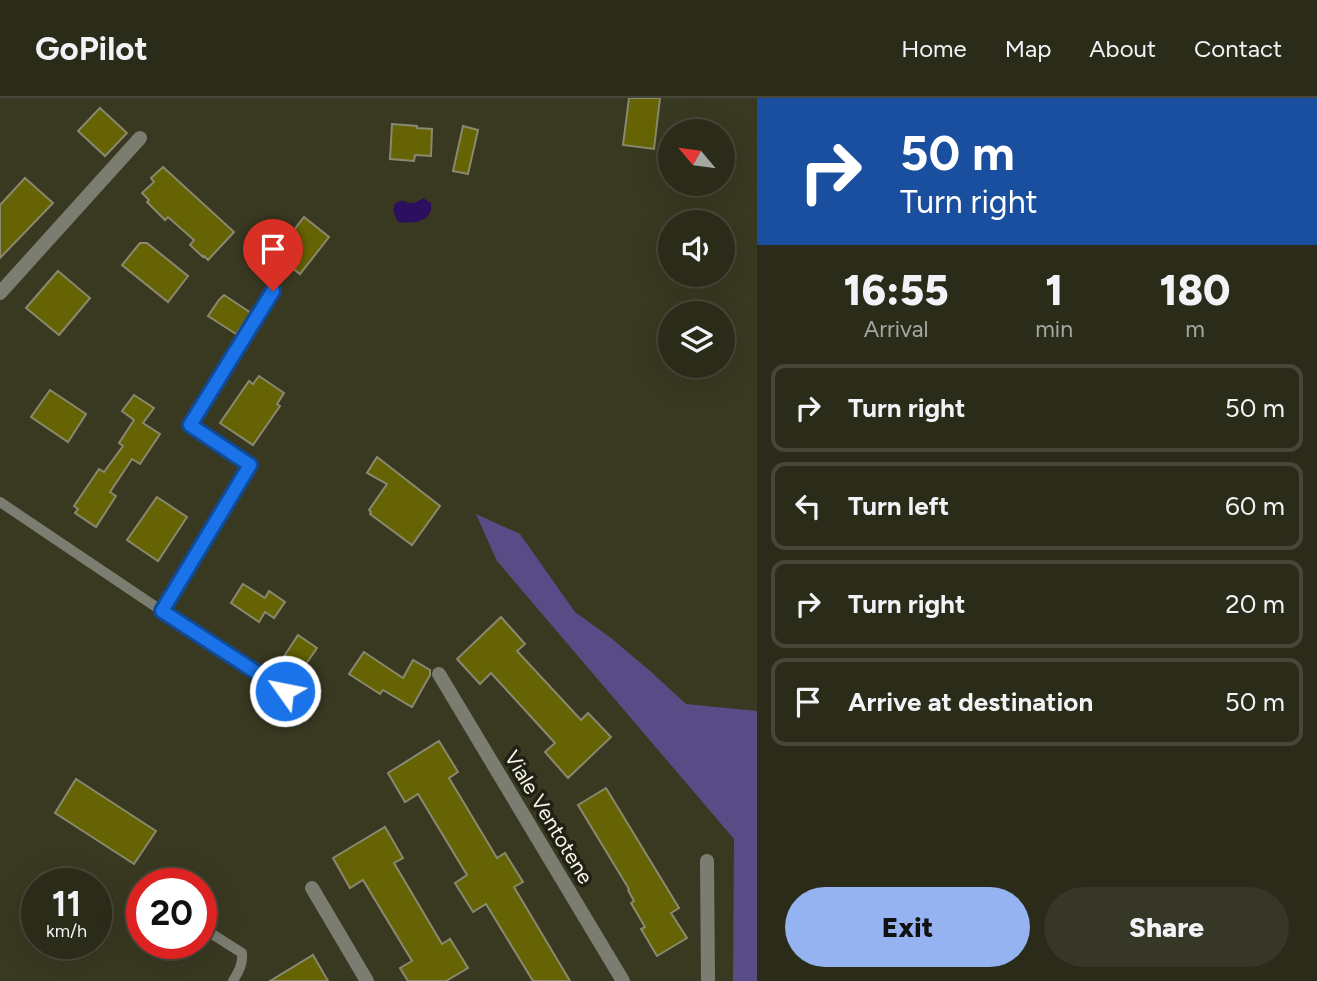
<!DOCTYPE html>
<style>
:root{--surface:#2b2b1a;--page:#373727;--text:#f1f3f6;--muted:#a6a7a2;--line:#474739;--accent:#95b2f1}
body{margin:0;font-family:Figtree,sans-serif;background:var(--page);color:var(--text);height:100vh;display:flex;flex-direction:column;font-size:26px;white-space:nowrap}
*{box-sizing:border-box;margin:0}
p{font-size:23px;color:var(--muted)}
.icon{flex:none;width:38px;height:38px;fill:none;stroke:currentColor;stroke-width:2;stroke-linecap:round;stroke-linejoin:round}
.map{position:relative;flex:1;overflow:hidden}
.drawer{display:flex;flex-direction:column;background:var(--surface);width:560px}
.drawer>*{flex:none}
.guide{background:#1a4fa0;color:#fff;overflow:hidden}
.needle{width:46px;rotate:299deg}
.controls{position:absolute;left:658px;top:21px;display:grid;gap:14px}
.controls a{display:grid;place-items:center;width:77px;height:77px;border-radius:50%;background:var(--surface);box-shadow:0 7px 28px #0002,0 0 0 2px var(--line);font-size:35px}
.speed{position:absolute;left:21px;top:770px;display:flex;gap:14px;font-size:35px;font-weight:700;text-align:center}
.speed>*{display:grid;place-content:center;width:91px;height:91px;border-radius:50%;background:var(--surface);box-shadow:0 7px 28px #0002,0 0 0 2px var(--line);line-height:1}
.speed small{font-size:18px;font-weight:400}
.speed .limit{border:10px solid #d22;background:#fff;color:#111}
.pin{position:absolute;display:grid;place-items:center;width:60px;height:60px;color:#fff;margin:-72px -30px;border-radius:50% 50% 50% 0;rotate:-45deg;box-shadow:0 0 7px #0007}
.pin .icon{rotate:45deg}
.me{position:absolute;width:77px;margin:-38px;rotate:303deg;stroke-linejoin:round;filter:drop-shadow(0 0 5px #0008)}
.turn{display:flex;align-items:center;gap:24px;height:147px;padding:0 28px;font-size:32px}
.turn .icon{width:91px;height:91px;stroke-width:2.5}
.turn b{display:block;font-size:49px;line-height:60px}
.eta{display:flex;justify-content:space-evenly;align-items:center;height:119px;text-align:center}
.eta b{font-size:42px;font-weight:800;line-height:49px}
.primary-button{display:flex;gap:14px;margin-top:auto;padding:14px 28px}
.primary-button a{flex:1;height:80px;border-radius:42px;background:var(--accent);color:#111;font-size:28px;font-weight:800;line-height:80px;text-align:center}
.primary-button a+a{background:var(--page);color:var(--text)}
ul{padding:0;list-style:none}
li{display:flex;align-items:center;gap:21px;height:88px;margin:0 14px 10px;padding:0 14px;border:4px solid var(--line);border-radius:14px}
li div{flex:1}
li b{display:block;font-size:26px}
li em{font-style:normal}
header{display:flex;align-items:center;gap:42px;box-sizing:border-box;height:98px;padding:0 35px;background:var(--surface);border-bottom:2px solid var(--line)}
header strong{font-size:33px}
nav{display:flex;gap:38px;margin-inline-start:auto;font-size:24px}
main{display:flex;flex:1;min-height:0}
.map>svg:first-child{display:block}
</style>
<header>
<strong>GoPilot</strong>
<nav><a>Home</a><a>Map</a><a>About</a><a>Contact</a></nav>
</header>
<main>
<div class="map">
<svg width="757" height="883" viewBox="0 0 757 883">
<rect width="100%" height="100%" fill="#393922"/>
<!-- green -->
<polygon fill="#594b85" points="476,416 520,436 575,514 611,540 649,572 686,606 757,613 757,883 733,883 734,741 497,463"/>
<!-- water -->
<path fill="#2d0f5f" d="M423 100 431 105C434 124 413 126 398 124 395 118 389 106 400 103 405 102 407 106 412 105 415 105 421 102 423 100Z"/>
<!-- building -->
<g fill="#656303" stroke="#88896e" stroke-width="2">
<polygon points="629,0 660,0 654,51 623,47"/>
<polygon points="100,10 127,35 105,58 78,33"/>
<polygon points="392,26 417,28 417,30 432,31 431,58 415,57 414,63 390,61"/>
<polygon points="463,28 478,32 468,76 453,73"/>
<polygon points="163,69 234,134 208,162 204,158 203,159 190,147 194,142 168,119 165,122 147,104 149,102 142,95 154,84 151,80"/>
<polygon points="25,80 53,105 0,160 0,107"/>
<polygon points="304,119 329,139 300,176 275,157"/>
<polygon points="140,145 147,145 188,178 168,204 122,167"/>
<polygon points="58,173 90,200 59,237 26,210"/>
<polygon points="224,197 251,215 236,236 208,218 219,202"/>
<polygon points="259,278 284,295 277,306 280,308 253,347 220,325 249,283 253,286"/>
<polygon points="50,292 86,316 68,344 31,319"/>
<polygon points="134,297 154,310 143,325 160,336 140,366 132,361 110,394 116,398 96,429 75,415 78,411 74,408 99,371 104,374 123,348 119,345 134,322 122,313"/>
<polygon points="377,359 440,408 412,447 370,416 371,414 369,412 387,386 367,375"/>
<polygon points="157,399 187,419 158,463 127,442"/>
<polygon points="243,486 265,500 269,493 285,504 274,520 265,514 259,524 231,505"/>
<polygon points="501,519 525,546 517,553 581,622 588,615 611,639 568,680 545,654 555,645 491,575 480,586 457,561"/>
<polygon points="298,537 317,550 301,573 283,560"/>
<polygon points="364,554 403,580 413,562 430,572 430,577 412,609 383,592 380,596 349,576"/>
<polygon points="439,643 458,674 449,680 497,760 505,755 523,784 514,789 570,883 533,883 486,806 473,814 455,785 467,777 418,696 405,704 388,675"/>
<polygon points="76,681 156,733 134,766 55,715"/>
<polygon points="606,690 679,810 671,815 687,840 657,858 641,831 645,829 631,805 634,803 628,792 629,791 578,707"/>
<polygon points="385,729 403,760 394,765 442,846 450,841 468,870 446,883 408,883 400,870 412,863 363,782 350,790 333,760"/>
<polygon points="313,857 328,883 270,883"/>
</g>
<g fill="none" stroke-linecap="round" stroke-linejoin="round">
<!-- service -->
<g stroke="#7c7d71" stroke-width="10">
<polyline points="0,404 162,513 285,593"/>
<polyline points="162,513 250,367 190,327 273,193"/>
<path d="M201 829 242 855C243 866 239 873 233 883"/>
</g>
<!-- minor -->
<g stroke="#7c7d71" stroke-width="14">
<polyline points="0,195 140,40"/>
<polyline points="439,576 623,883"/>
<polyline points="707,763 708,883"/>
<polyline points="312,790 367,883"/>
</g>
</g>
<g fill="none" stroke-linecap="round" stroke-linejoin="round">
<defs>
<polyline id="route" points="273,193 190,327 250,367 162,513 285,593"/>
</defs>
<!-- route casing -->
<use href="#route" stroke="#114b97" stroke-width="18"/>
<!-- route -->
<use href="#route" stroke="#1a73e8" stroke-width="12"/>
</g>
<g text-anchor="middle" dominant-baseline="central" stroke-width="7" stroke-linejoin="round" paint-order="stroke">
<!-- street labels -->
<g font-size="21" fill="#f4f5e6" stroke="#202015">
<text transform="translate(549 719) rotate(59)">Viale Ventotene</text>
</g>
</g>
</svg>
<div class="controls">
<a><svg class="needle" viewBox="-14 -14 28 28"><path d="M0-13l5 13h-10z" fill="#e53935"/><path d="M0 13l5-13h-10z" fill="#a6a7a2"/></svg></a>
<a><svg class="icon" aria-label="sound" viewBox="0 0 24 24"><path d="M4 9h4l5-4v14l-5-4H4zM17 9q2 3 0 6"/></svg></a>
<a><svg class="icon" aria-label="layers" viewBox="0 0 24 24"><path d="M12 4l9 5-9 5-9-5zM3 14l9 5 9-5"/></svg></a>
</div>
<div class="speed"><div>11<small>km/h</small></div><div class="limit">20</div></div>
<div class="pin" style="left:273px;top:193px;background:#d93025"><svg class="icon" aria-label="arrive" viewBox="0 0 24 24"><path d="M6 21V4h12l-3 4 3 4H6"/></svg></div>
<svg class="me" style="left:285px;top:593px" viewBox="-20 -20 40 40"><circle r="17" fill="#1a73e8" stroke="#fff" stroke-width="3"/><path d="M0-11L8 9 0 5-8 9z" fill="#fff"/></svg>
</div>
<section class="drawer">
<div class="guide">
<div class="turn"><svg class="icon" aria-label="right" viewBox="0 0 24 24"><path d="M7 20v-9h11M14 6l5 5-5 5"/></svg><div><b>50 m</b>Turn right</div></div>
</div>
<div class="eta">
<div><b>16:55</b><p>Arrival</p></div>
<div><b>1</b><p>min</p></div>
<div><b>180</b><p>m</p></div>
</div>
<ul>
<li><svg class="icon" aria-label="right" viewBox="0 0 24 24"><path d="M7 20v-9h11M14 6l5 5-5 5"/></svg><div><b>Turn right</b></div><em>50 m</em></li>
<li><svg class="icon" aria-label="left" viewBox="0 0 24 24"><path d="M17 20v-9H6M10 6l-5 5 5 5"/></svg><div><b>Turn left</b></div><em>60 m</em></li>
<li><svg class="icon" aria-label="right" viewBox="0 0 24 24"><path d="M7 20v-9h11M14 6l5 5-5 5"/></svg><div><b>Turn right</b></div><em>20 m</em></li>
<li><svg class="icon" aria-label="arrive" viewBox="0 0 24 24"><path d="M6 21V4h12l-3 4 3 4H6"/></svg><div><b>Arrive at destination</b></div><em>50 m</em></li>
</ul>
<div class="primary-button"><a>Exit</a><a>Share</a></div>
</section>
</main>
